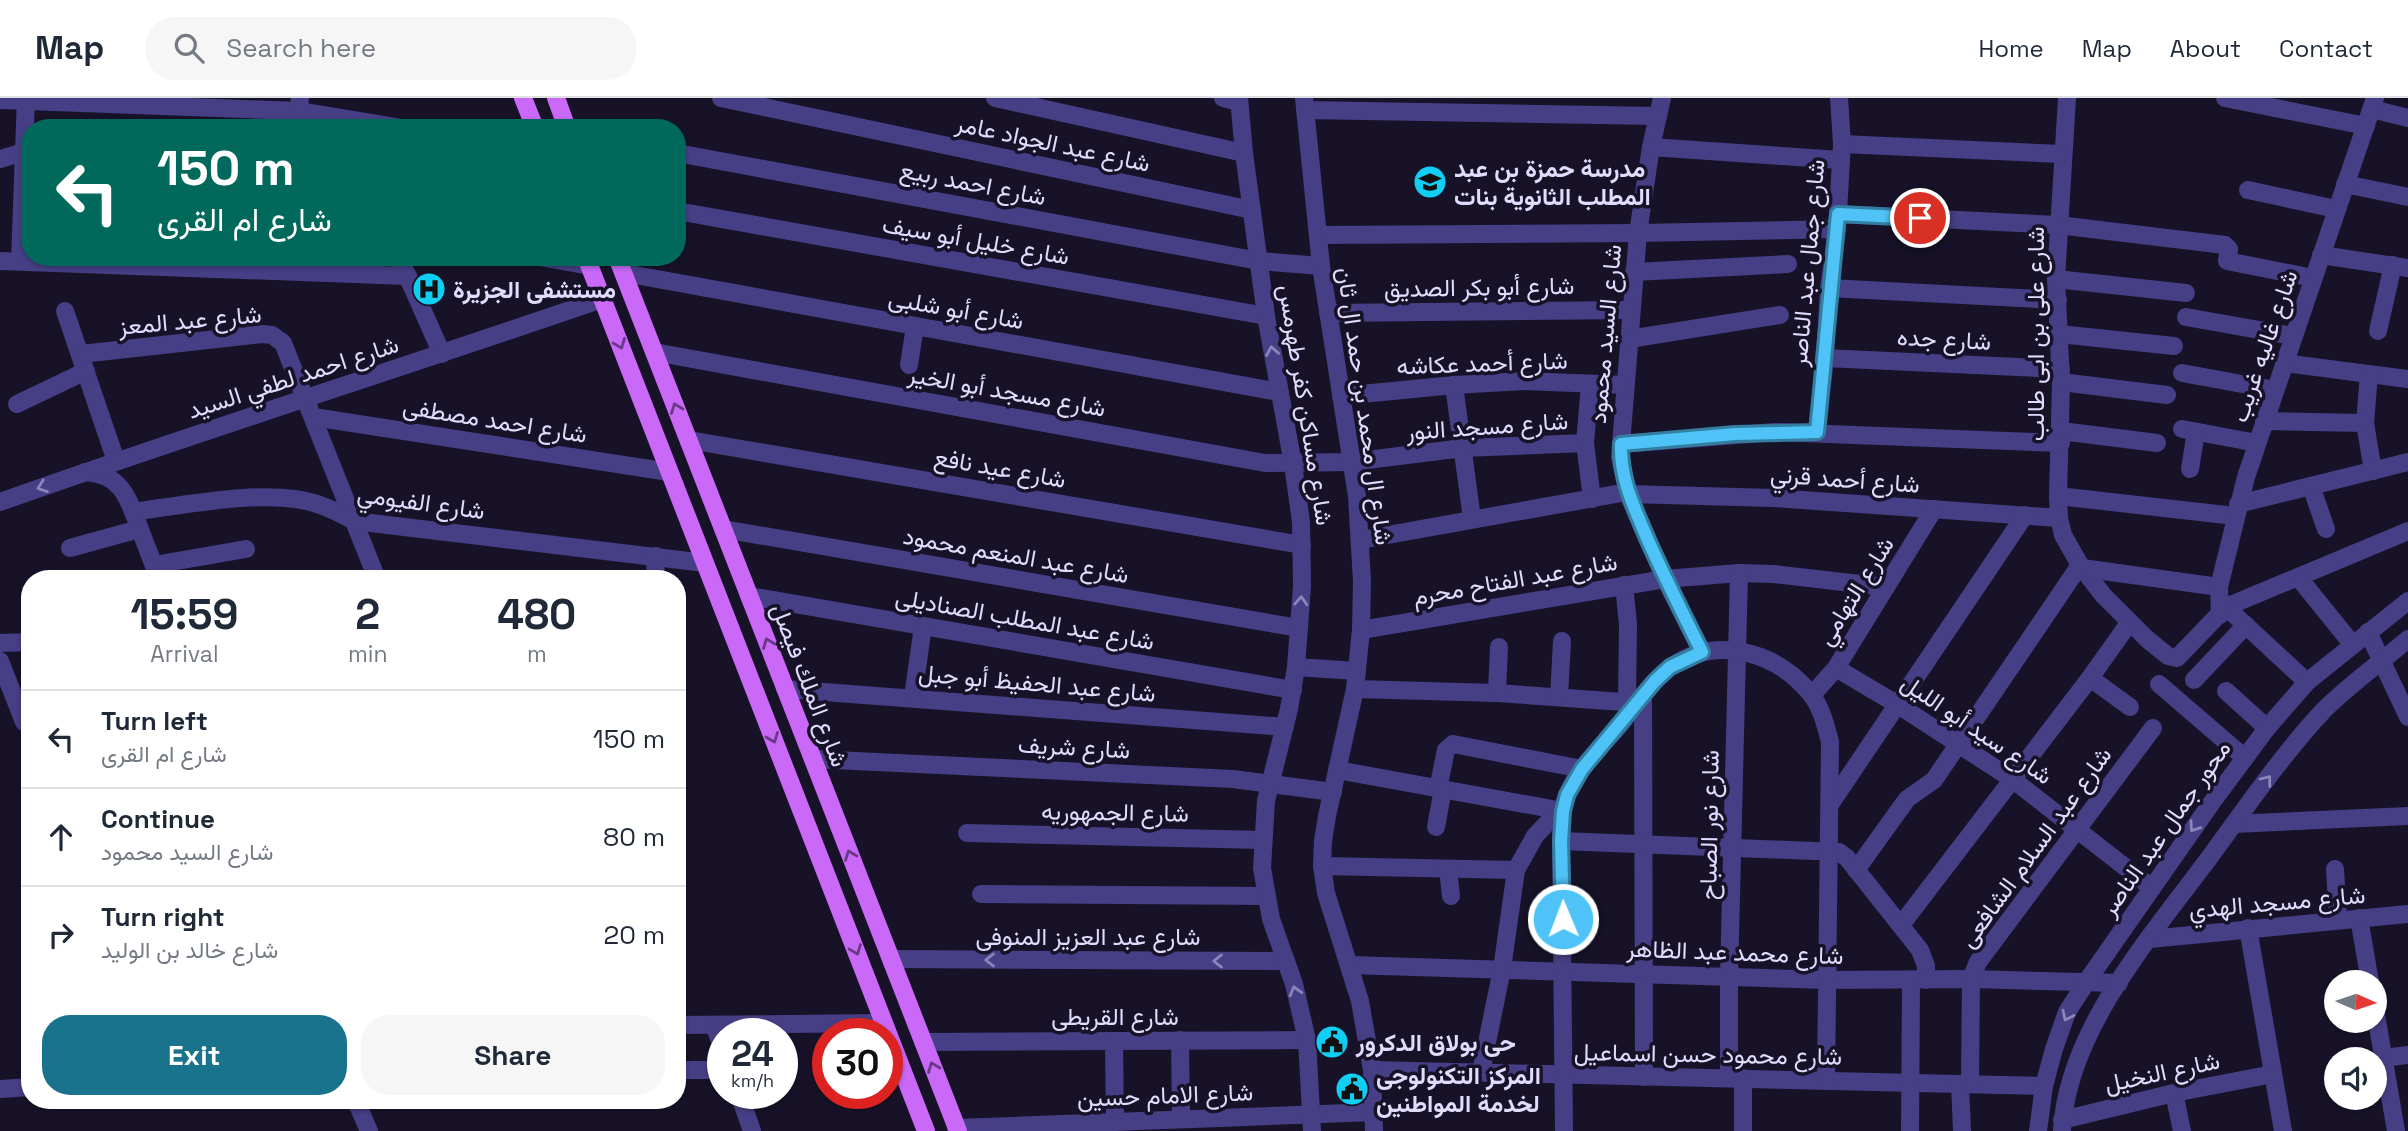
<!DOCTYPE html>
<meta charset="utf-8">
<style>
:root{--surface:#fff;--page:#f6f6f7;--text:#1f2937;--muted:#747a83;--line:#e0e1e3;--accent:#19738c}
body{margin:0;font-family:"Space Grotesk",Vazirmatn,sans-serif;background:var(--page);color:var(--text);height:100vh;display:flex;flex-direction:column;font-size:26px;white-space:nowrap}
*{box-sizing:border-box;margin:0}
p{font-size:23px;color:var(--muted)}
.icon{flex:none;width:38px;height:38px;fill:none;stroke:currentColor;stroke-width:2;stroke-linecap:round;stroke-linejoin:round}
.map{position:relative;flex:1;overflow:hidden}
.panel{position:absolute;left:21px;top:472px;width:665px;height:539px;display:flex;flex-direction:column;background:var(--surface);border-radius:28px;box-shadow:0 2px 5px #0004}
.panel>*{flex:none}
.hud{position:absolute;left:21px;top:21px;width:665px;height:147px;border-radius:28px;box-shadow:0 2px 5px #0004;background:#00695c;color:#fff;overflow:hidden}
.needle{width:46px;rotate:93deg}
.tools{position:absolute;left:2324px;top:872px;display:grid;gap:14px}
.tools a{display:grid;place-items:center;width:63px;height:63px;border-radius:50%;background:var(--surface);box-shadow:0 2px 5px #0004;font-size:35px}
.speed{position:absolute;left:707px;top:920px;display:flex;gap:14px;font-size:35px;font-weight:700;text-align:center}
.speed>*{display:grid;place-content:center;width:91px;height:91px;border-radius:50%;background:var(--surface);box-shadow:0 2px 5px #0004;line-height:1}
.speed small{font-size:18px;font-weight:400}
.speed .limit{border:10px solid #d22;background:#fff;color:#111}
.pin{position:absolute;display:grid;place-items:center;width:60px;height:60px;color:#fff;margin:-30px;border:4px solid #fff;border-radius:50%;box-shadow:0 2px 7px #0007}
.me{position:absolute;width:77px;margin:-38px;rotate:359deg;stroke-linejoin:round;filter:drop-shadow(0 0 5px #0008)}
.turn{display:flex;align-items:center;gap:24px;height:147px;padding:0 21px;font-size:32px}
.turn .icon{width:91px;height:91px;stroke-width:2.5}
.turn b{display:block;font-size:49px;line-height:60px}
.eta{display:flex;justify-content:space-evenly;align-items:center;height:119px;text-align:center}
.eta b{font-size:42px;font-weight:700;line-height:49px}
.action{display:flex;gap:14px;margin-top:auto;padding:14px 21px}
.action a{flex:1;height:80px;border-radius:28px;background:var(--accent);color:#fff;font-size:28px;font-weight:700;line-height:80px;text-align:center}
.action a+a{background:var(--page);color:var(--text)}
ul{padding:0;list-style:none}
li{display:flex;align-items:center;gap:21px;height:98px;padding:0 21px;border-top:2px solid var(--line)}
li div{flex:1}
li b{display:block;font-size:26px}
li em{font-style:normal}
header{display:flex;align-items:center;gap:42px;box-sizing:border-box;height:98px;padding:0 35px;background:var(--surface);border-bottom:2px solid var(--line)}
header strong{font-size:33px}
nav{display:flex;gap:38px;margin-inline-start:auto;font-size:24px}
.search{width:490px;height:63px;background:var(--page);display:flex;align-items:center;gap:18px;box-sizing:border-box;padding:0 24px;border-radius:28px;color:var(--muted);font-size:26px}
.map>svg:first-child{display:block}
</style>
<header>
<strong>Map</strong>
<div class="search"><svg class="icon" aria-label="search" viewBox="0 0 24 24"><circle cx="10" cy="10" r="6"/><path d="M15 15l6 6"/></svg>Search here</div>
<nav><a>Home</a><a>Map</a><a>About</a><a>Contact</a></nav>
</header>
<div class="map">
<svg width="2408" height="1033" viewBox="0 0 2408 1033">
<rect width="100%" height="100%" fill="#171228"/>
<g fill="none" stroke-linecap="round" stroke-linejoin="round">
<!-- minor -->
<g stroke="#463f85" stroke-width="18">
<polyline points="721,0 1252,112"/>
<polyline points="995,0 1244,55"/>
<polyline points="1223,0 1239,4"/>
<polyline points="1662,0 1651,49 1638,135 1620,359 1628,396 1665,481 1702,554"/>
<polyline points="2067,0 2056,181 2061,284 2058,398 2059,420 2063,437 2080,467 2103,497 2147,541 2168,558 2177,560 2226,509 2408,433"/>
<polyline points="2225,0 2366,28"/>
<polyline points="0,2 298,13 401,30"/>
<polyline points="2372,11 2408,20"/>
<polyline points="1305,12 1658,18"/>
<polyline points="297,30 300,0"/>
<polyline points="1842,46 2062,56"/>
<polyline points="1651,49 1840,62"/>
<polyline points="677,55 1259,163 1321,168"/>
<polyline points="0,61 24,54"/>
<polyline points="2345,86 2408,99"/>
<polyline points="2248,92 2336,111"/>
<polyline points="677,113 1266,218"/>
<polyline points="1838,116 2058,127 2225,147 2229,151 2227,163 2313,180"/>
<polyline points="1319,137 1638,135 1837,131"/>
<polyline points="2321,157 2408,170"/>
<polyline points="399,159 442,256"/>
<polyline points="540,159 590,168"/>
<polyline points="20,162 26,0"/>
<polyline points="0,163 408,178"/>
<polyline points="1634,174 1788,166"/>
<polyline points="624,175 1279,294"/>
<polyline points="2056,181 2186,195"/>
<polyline points="1829,190 2058,202"/>
<polyline points="65,213 116,363"/>
<polyline points="1328,215 1631,212"/>
<polyline points="2186,219 2293,238"/>
<polyline points="2378,233 2393,167"/>
<polyline points="2059,236 2174,248"/>
<polyline points="1629,241 1780,217"/>
<polyline points="654,254 1265,365 1351,364 1463,350 1585,345"/>
<polyline points="81,256 262,236 272,237 283,245 377,481"/>
<polyline points="1825,260 2061,271"/>
<polyline points="2284,265 2408,281"/>
<polyline points="909,267 915,228"/>
<polyline points="2182,275 2275,292"/>
<polyline points="2369,276 2365,325 2373,373"/>
<polyline points="2061,284 2167,297"/>
<polyline points="1590,286 1585,345 1592,401"/>
<polyline points="1454,287 1472,421"/>
<polyline points="1341,298 1454,287 1524,283 1625,287"/>
<polyline points="17,306 86,273"/>
<polyline points="313,319 669,374"/>
<polyline points="2264,323 2365,325"/>
<polyline points="2182,331 2257,345"/>
<polyline points="2061,333 2157,345"/>
<polyline points="1817,334 1825,260 1829,190 1837,131 1842,46 1839,0"/>
<polyline points="689,342 1302,447"/>
<polyline points="1621,346 1775,334 2061,345"/>
<polyline points="2190,371 2196,334"/>
<path d="M85 374C124 376 129 404 141 434 147 450 153 465 159 481"/>
<polyline points="2311,388 2326,431"/>
<polyline points="1628,396 1773,400 2059,420"/>
<polyline points="2058,398 2235,418"/>
<path d="M0 404C200 333 402 270 602 201"/>
<polyline points="2238,406 2408,364"/>
<path d="M133 414C185 407 271 389 320 407 332 411 343 417 354 423L705 465"/>
<polyline points="723,431 1299,530"/>
<polyline points="1360,442 1627,394"/>
<polyline points="70,450 139,431"/>
<polyline points="154,467 246,451"/>
<polyline points="2082,470 2219,489"/>
<polyline points="2298,479 2353,547"/>
<polyline points="655,481 656,458"/>
<polyline points="1624,487 1628,526 1627,604"/>
<polyline points="749,498 1293,592"/>
<polyline points="2226,509 2307,584"/>
<polyline points="2220,517 2219,489 2246,379 2375,0"/>
<polyline points="1361,532 1665,481 1739,475 1774,476 1886,489"/>
<polyline points="2368,534 2408,619"/>
<polyline points="0,545 30,544"/>
<polyline points="0,563 24,624 30,628"/>
<polyline points="1296,569 1357,573"/>
<polyline points="1836,570 1898,607 2012,681 2152,790"/>
<polyline points="2090,580 2130,609"/>
<polyline points="2194,582 2246,527"/>
<polyline points="2159,586 2245,660"/>
<polyline points="785,591 1285,629"/>
<polyline points="1355,591 1497,595 1638,605"/>
<polyline points="2226,593 2267,630"/>
<polyline points="1497,595 1499,549"/>
<polyline points="1812,597 1836,570 1934,411"/>
<polyline points="913,599 923,528"/>
<polyline points="1559,599 1562,543"/>
<polyline points="1643,599 1644,979"/>
<polyline points="813,661 1233,681 1333,694"/>
<polyline points="1337,672 1563,713"/>
<polyline points="1438,691 1446,652 1453,646 1582,671"/>
<polyline points="1831,705 2025,417"/>
<polyline points="2234,726 2408,718"/>
<polyline points="1436,729 1443,691"/>
<polyline points="967,735 1263,742"/>
<polyline points="1561,743 1839,754 1847,760 1920,852 1926,868 1926,882"/>
<polyline points="1322,768 1516,772"/>
<polyline points="1448,771 1451,798"/>
<polyline points="2335,771 2338,822"/>
<polyline points="1856,772 1907,701 1934,682 2080,467"/>
<polyline points="981,796 1266,798"/>
<polyline points="2359,820 2370,884"/>
<polyline points="1901,827 2090,580 2129,525"/>
<polyline points="2248,830 2283,1033"/>
<polyline points="2150,841 2408,816"/>
<polyline points="891,861 1286,863"/>
<polyline points="1350,867 1827,882 1971,881 2119,885"/>
<polyline points="2375,911 2396,1033"/>
<polyline points="677,927 884,925"/>
<polyline points="714,927 723,951"/>
<polyline points="1180,942 1181,1021"/>
<polyline points="1114,943 1115,1024"/>
<polyline points="923,944 1307,942"/>
<polyline points="2383,960 2408,957"/>
<polyline points="677,972 723,972"/>
<polyline points="1372,972 2044,988"/>
<polyline points="1481,974 1502,871 1516,772 1535,738 1548,724 1563,713"/>
<polyline points="1729,980 1729,879 1739,475"/>
<polyline points="1743,980 1743,1033"/>
<polyline points="1960,986 1962,1033"/>
<polyline points="1970,986 1971,881 1978,864 2153,630"/>
<polyline points="0,991 30,989"/>
<polyline points="2174,995 2182,1033"/>
<polyline points="739,996 752,1033"/>
<polyline points="356,1003 369,1033"/>
<polyline points="2062,1022 2174,995 2273,976"/>
<polyline points="956,1030 1375,1014"/>
<path d="M1564 1033 1561 743C1562 733 1561 722 1563 711 1569 679 1598 652 1619 628 1635 608 1651 583 1672 568 1718 537 1776 554 1810 595 1821 608 1826 628 1830 644L1826 983"/>
<polyline points="1910,1033 1911,882"/>
</g>
<!-- tertiary -->
<g stroke="#463f85" stroke-width="18">
<polyline points="1239,0 1244,55 1266,218 1293,366 1301,424 1302,488 1296,569 1289,611 1266,703 1262,770 1271,821 1294,886 1307,942 1312,1033"/>
<polyline points="1304,0 1321,168 1357,398 1362,483 1361,532 1355,591 1327,718 1323,743 1322,768 1326,795 1360,903 1372,972 1374,1033"/>
<polyline points="2038,1033 2044,988 2054,951 2067,914 2087,883 2210,707 2267,630 2307,584 2408,503"/>
<path d="M2062 1033C2067 931 2154 835 2212 756 2247 708 2282 657 2323 613 2349 587 2380 565 2408 541"/>
</g>
<!-- primary -->
<g stroke="#ca68f7" stroke-width="18">
<polyline points="523,0 535,30"/>
<polyline points="556,0 567,30"/>
<polyline points="586,159 926,1033"/>
<polyline points="617,159 958,1033"/>
</g>
</g>
<!-- one-way arrows -->
<defs><path id="oneway-chevron" d="M-2-3.5L2.5 0L-2 3.5" fill="none" stroke-width="1.6" stroke-linecap="round" stroke-linejoin="round" transform="scale(1.75)"/></defs>
<g stroke="#683985">
<use href="#oneway-chevron" transform="translate(620 246) rotate(69)"/>
<use href="#oneway-chevron" transform="translate(676 310) rotate(-111)"/>
<use href="#oneway-chevron" transform="translate(768 545) rotate(-111)"/>
<use href="#oneway-chevron" transform="translate(773 640) rotate(69)"/>
<use href="#oneway-chevron" transform="translate(850 757) rotate(-111)"/>
<use href="#oneway-chevron" transform="translate(856 852) rotate(69)"/>
<use href="#oneway-chevron" transform="translate(933 969) rotate(-111)"/>
</g>
<g stroke="#8c85bb">
<use href="#oneway-chevron" transform="translate(1272 253) rotate(-100)"/>
<use href="#oneway-chevron" transform="translate(42 389) rotate(160)"/>
<use href="#oneway-chevron" transform="translate(1301 503) rotate(-87)"/>
<use href="#oneway-chevron" transform="translate(2267 682) rotate(-53)"/>
<use href="#oneway-chevron" transform="translate(2194 729) rotate(125)"/>
<use href="#oneway-chevron" transform="translate(990 862) rotate(-180)"/>
<use href="#oneway-chevron" transform="translate(1218 863) rotate(-180)"/>
<use href="#oneway-chevron" transform="translate(1295 893) rotate(-106)"/>
<use href="#oneway-chevron" transform="translate(2067 918) rotate(115)"/>
</g>
<g fill="none" stroke-linecap="round" stroke-linejoin="round">
<defs>
<path id="route" d="M1563 821 1561 743 1563 713 1567 697 1582 671 1655 583 1670 569 1702 554C1683 516 1664 478 1647 440 1634 409 1620 381 1621 346L1735 336 1817 334 1838 116 1920 120"/>
</defs>
<!-- route casing -->
<use href="#route" stroke="#337fa1" stroke-width="18"/>
<!-- route -->
<use href="#route" stroke="#4fc3f7" stroke-width="12"/>
</g>
<!-- icons -->
<defs>
<symbol id="school-disc" viewBox="-11 -11 22 22"><circle r="9.5" fill="#11cef3" stroke="#171228"/><path d="M0-5L7-2L0 1L-7-2ZM-4 1L0 2.5L4 1V4Q0 6-4 4Z" fill="#111"/></symbol>
<symbol id="hospital-disc" viewBox="-11 -11 22 22"><circle r="9.5" fill="#11cef3" stroke="#171228"/><path d="M-5-5h3v3.5h4V-5h3V5h-3V1.5h-4V5h-3Z" fill="#111"/></symbol>
<symbol id="civic-disc" viewBox="-11 -11 22 22"><circle r="9.5" fill="#11cef3" stroke="#171228"/><path d="M-.6-6.5H3V-4.5H.6V-3L4-1V1h2V6H-6V1h2V-1L-.6-3ZM-1.2 2.5V6h2.4V2.5Z" fill="#111"/></symbol>
</defs>
<g fill-rule="evenodd">
<use href="#school-disc" x="1411" y="65" width="38" height="38"/>
<use href="#hospital-disc" x="410" y="172" width="38" height="38"/>
<use href="#civic-disc" x="1313" y="925" width="38" height="38"/>
<use href="#civic-disc" x="1333" y="972" width="38" height="38"/>
</g>
<g text-anchor="middle" dominant-baseline="central" stroke-width="7" stroke-linejoin="round" paint-order="stroke">
<!-- street labels -->
<g font-size="24" fill="#e1dbfd" stroke="#171228">
<text transform="translate(1053 45) rotate(12)">شارع عبد الجواد عامر</text>
<text transform="translate(973 85) rotate(11)">شارع احمد ربيع</text>
<text transform="translate(976 142) rotate(10)">شارع خليل أبو سيف</text>
<text transform="translate(1807 165) rotate(-85)">شارع جمال عبد الناصر</text>
<text transform="translate(1479 189) rotate(-1)">شارع أبو بكر الصديق</text>
<text transform="translate(956 211) rotate(10)">شارع أبو شلبى</text>
<text transform="translate(190 222) rotate(-5)">شارع عبد المعز</text>
<text transform="translate(1605 236) rotate(-85)">شارع السيد محمود</text>
<text transform="translate(2035 236) rotate(-90)">شارع على بن ابى طالب</text>
<text transform="translate(1944 241) rotate(3)">شارع جده</text>
<text transform="translate(2264 248) rotate(-71)">شارع غاليه غريب</text>
<text transform="translate(1482 265) rotate(-2)">شارع أحمد عكاشه</text>
<text transform="translate(293 279) rotate(-18)">شارع احمد لطفي السيد</text>
<text transform="translate(1007 293) rotate(10)">شارع مسجد أبو الخير</text>
<text transform="translate(1306 307) rotate(81)">شارع مساكن كفر طهرمس</text>
<text transform="translate(1365 308) rotate(82)">شارع ال محمد بن حمد ال ثان</text>
<text transform="translate(495 322) rotate(9)">شارع احمد مصطفى</text>
<text transform="translate(1487 328) rotate(-4)">شارع مسجد النور</text>
<text transform="translate(1000 370) rotate(10)">شارع عيد نافع</text>
<text transform="translate(1845 381) rotate(4)">شارع أحمد قرني</text>
<text transform="translate(421 404) rotate(8)">شارع الفيومي</text>
<text transform="translate(1016 457) rotate(10)">شارع عبد المنعم محمود</text>
<text transform="translate(1515 481) rotate(-10)">شارع عبد الفتاح محرم</text>
<text transform="translate(1855 493) rotate(-58)">شارع التهامي</text>
<text transform="translate(1025 521) rotate(10)">شارع عبد المطلب الصناديلى</text>
<text transform="translate(1037 585) rotate(5)">شارع عبد الحفيظ أبو جبل</text>
<text transform="translate(810 587) rotate(69)">شارع الملك فيصل</text>
<text transform="translate(1977 631) rotate(34)">شارع سيد أبو الليل</text>
<text transform="translate(1074 649) rotate(3)">شارع شريف</text>
<text transform="translate(1115 714) rotate(1)">شارع الجمهوريه</text>
<text transform="translate(1709 727) rotate(-89)">شارع نور الصباح</text>
<text transform="translate(2165 730) rotate(-55)">محور جمال عبد الناصر</text>
<text transform="translate(2035 749) rotate(-54)">شارع عبد السلام الشافعى</text>
<text transform="translate(2277 804) rotate(-5)">شارع مسجد الهدي</text>
<text x="1088" y="838">شارع عبد العزيز المنوفى</text>
<text transform="translate(1735 854) rotate(2)">شارع محمد عبد الظاهر</text>
<text x="1115" y="918">شارع القريطى</text>
<text transform="translate(1708 956) rotate(1)">شارع محمود حسن اسماعيل</text>
<text transform="translate(2162 974) rotate(-12)">شارع النخيل</text>
<text transform="translate(1165 997) rotate(-2)">شارع الامام حسين</text>
</g>
<!-- poi labels -->
<g font-size="24" font-weight="bold" fill="#e1dbfd" stroke="#171228" text-anchor="start">
<text x="1454" y="70">مدرسة حمزة بن عبد<tspan x="1454" dy="28">المطلب الثانوية بنات</tspan></text>
<text x="453" y="191">مستشفى الجزيرة</text>
<text x="1356" y="944">حى بولاق الدكرور</text>
<text x="1376" y="977">المركز التكنولوجى<tspan x="1376" dy="28">لخدمة المواطنين</tspan></text>
</g>
</g>
</svg>
<div class="tools">
<a><svg class="needle" viewBox="-14 -14 28 28"><path d="M0-13l5 13h-10z" fill="#e53935"/><path d="M0 13l5-13h-10z" fill="#747a83"/></svg></a>
<a><svg class="icon" aria-label="sound" viewBox="0 0 24 24"><path d="M4 9h4l5-4v14l-5-4H4zM17 9q2 3 0 6"/></svg></a>
</div>
<div class="speed"><div>24<small>km/h</small></div><div class="limit">30</div></div>
<div class="pin" style="left:1920px;top:120px;background:#d93025"><svg class="icon" aria-label="arrive" viewBox="0 0 24 24"><path d="M6 21V4h12l-3 4 3 4H6"/></svg></div>
<svg class="me" style="left:1563px;top:821px" viewBox="-20 -20 40 40"><circle r="17" fill="#4fc3f7" stroke="#fff" stroke-width="3"/><path d="M0-11L8 9 0 5-8 9z" fill="#fff"/></svg>
<div class="hud">
<div class="turn"><svg class="icon" aria-label="left" viewBox="0 0 24 24"><path d="M17 20v-9H6M10 6l-5 5 5 5"/></svg><div><b>150 m</b>شارع ام القرى</div></div>
</div>
<section class="panel">
<div class="eta">
<div><b>15:59</b><p>Arrival</p></div>
<div><b>2</b><p>min</p></div>
<div><b>480</b><p>m</p></div>
</div>
<ul>
<li><svg class="icon" aria-label="left" viewBox="0 0 24 24"><path d="M17 20v-9H6M10 6l-5 5 5 5"/></svg><div><b>Turn left</b><p>شارع ام القرى</p></div><em>150 m</em></li>
<li><svg class="icon" aria-label="ahead" viewBox="0 0 24 24"><path d="M12 20V5M6 11l6-6 6 6"/></svg><div><b>Continue</b><p>شارع السيد محمود</p></div><em>80 m</em></li>
<li><svg class="icon" aria-label="right" viewBox="0 0 24 24"><path d="M7 20v-9h11M14 6l5 5-5 5"/></svg><div><b>Turn right</b><p>شارع خالد بن الوليد</p></div><em>20 m</em></li>
</ul>
<div class="action"><a>Exit</a><a>Share</a></div>
</section>
</div>
